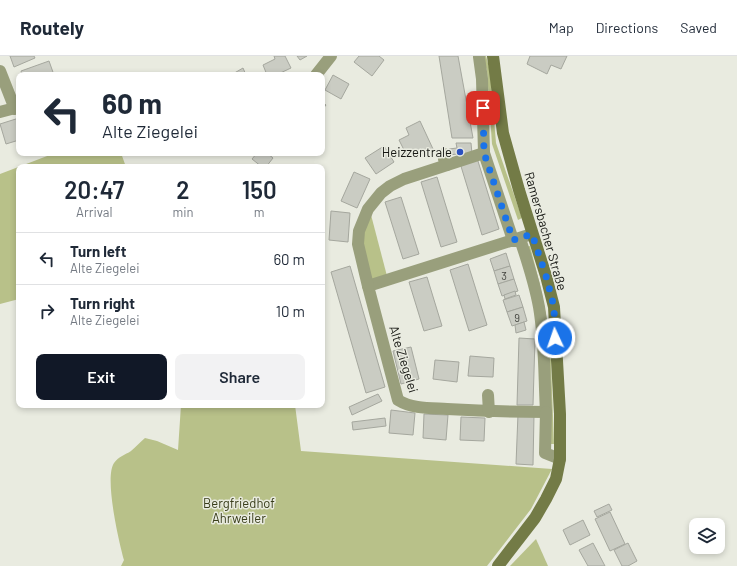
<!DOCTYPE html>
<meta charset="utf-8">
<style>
:root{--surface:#fff;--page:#f2f2f3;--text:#1f2937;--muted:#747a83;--line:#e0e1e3;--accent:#111827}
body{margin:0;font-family:Barlow,sans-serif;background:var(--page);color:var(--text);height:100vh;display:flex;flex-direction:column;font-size:15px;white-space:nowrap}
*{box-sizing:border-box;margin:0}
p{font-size:13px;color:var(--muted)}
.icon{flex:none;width:22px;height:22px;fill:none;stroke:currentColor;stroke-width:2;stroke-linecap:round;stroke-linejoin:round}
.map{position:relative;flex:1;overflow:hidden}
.details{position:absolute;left:16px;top:108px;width:309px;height:244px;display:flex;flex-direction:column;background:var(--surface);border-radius:8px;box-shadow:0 2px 6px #0003}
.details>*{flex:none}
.top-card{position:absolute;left:16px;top:16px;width:309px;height:84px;border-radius:8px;box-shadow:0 2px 6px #0003;background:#fff;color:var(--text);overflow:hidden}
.fabs{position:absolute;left:689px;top:462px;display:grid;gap:8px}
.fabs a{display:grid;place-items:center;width:36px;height:36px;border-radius:8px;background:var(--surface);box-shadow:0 2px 6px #0003;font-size:20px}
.pin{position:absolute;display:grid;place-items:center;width:34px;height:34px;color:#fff;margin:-17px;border-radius:8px;box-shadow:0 2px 6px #0006}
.me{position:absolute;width:44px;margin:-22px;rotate:357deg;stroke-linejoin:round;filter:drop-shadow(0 0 3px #0008)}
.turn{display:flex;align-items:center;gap:14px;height:84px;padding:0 20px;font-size:18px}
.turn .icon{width:52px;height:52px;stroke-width:2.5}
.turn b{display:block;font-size:28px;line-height:34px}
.eta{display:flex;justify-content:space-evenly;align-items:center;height:68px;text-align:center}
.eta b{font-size:24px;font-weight:600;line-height:28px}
.action{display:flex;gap:8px;margin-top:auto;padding:8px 20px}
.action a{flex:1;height:46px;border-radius:8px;background:var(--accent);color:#fff;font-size:16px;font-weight:600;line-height:46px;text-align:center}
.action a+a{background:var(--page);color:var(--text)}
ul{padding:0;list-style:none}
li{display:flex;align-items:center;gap:12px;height:52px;padding:0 20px;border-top:1px solid var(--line)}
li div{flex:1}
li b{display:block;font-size:15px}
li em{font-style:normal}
header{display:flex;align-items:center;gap:24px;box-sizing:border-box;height:56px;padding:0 20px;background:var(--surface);border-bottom:1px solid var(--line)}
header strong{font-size:19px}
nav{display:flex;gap:22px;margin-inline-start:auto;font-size:14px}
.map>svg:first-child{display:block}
</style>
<header>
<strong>Routely</strong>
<nav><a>Map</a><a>Directions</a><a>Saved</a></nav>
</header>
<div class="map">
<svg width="737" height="510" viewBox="0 0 737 510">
<rect width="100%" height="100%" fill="#e9ebe0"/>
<!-- green -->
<g fill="#b8c189">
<polygon points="483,0 486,0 490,15 496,87 522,162 518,164 492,88 487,15"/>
<polygon points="55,97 121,97 126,111 19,111 19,243 0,248 0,118"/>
<polygon points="370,155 387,220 369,225 361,188"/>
<polygon points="530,190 540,229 550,279 554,388 550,388 527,191"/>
<path d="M181 349H295L301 395 552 413 531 453 487 510H121L124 504C119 486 104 422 114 407 119 400 125 399 131 395 136 391 140 386 145 382L157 385 178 394Z"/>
<polygon points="536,483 548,510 510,510"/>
</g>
<!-- building -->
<g fill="#caccc3" stroke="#a5a79e">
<polygon points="10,0 34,0 35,2 14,11"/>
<polygon points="274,0 285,0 291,12 276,19 267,19 263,9 275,3"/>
<polygon points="297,0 307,0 300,4"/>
<polygon points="359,0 379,0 384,4 372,20 354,6"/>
<polygon points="439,0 458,0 473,82 452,82"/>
<polygon points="530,0 567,0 561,13 551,9 547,18 527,8"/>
<polygon points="49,5 54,19 22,19 21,15"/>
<polygon points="243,12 246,19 231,19"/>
<polygon points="333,19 349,28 341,43 325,34"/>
<polygon points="322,46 326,49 322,54"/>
<polygon points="19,62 19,84 6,88 0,68"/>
<polygon points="420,65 433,93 419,99 417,95 407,100 399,84 409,79 406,72"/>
<polygon points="456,87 471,87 472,98 458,102 457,98 450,99 449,93 457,92"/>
<polygon points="384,90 394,106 376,118 365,102"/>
<polygon points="257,97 267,97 273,102 266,111 262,111 252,103"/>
<polygon points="477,102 499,173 482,179 460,107"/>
<polygon points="354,116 370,123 357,152 341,145"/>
<polygon points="437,121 457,186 441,191 421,126"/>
<polygon points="401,141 419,198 403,203 385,146"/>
<polygon points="331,155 350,157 348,186 329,184"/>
<polygon points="506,197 510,210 494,215 490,203"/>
<polygon points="468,208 487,269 469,275 450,214"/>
<polygon points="350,210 385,331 366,337 331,216"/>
<polygon points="510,210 514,223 498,228 494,215"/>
<polygon points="427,221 442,270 424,275 409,226"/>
<polygon points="514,223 518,235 502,240 498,228"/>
<polygon points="515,235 516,239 505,243 504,239"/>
<polygon points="519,239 523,251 507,256 503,244"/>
<polygon points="523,251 527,265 512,270 507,256"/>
<polygon points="524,266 526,274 516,277 515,269"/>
<polygon points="519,282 535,283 533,349 517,349"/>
<polygon points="411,291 419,323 401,328 393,295"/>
<polygon points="470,300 494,302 493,321 468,320"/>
<polygon points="435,304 459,306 457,326 433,323"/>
<polygon points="378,338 382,345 352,359 349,351"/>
<polygon points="391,354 415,357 413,379 389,377"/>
<polygon points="424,358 448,359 446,384 423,382"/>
<polygon points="518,358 534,359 533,409 516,408"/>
<polygon points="461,361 485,362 484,385 460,384"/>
<polygon points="385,362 386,370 353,374 352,366"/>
<polygon points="609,448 612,454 597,461 594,455"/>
<polygon points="610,456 625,488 610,495 595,463"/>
<polygon points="583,464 590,479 570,489 563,474"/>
<polygon points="593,487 605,510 588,510 579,494"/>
<polygon points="628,487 637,505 628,510 622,510 614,494"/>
</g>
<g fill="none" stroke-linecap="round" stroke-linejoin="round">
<!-- street -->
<g stroke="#999f7c" stroke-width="12">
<polyline points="479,1 482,23 484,97"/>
<polyline points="0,15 15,53"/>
<polyline points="316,19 331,0"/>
<polyline points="0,56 19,51"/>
<polyline points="444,98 444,103 447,109"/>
<path d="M513 184 521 186C528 207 535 229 539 251 545 286 544 321 546 356 513 356 480 355 447 353 431 352 412 353 398 344L368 230 532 178"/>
<polyline points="368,230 358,188 359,175 368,153 381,137 390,130 404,123 484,97 513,184"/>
<polyline points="488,339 489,356"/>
<polyline points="546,356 545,397 560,403"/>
</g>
<!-- secondary -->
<polyline stroke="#737b46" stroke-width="12" points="493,0 503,77 519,134 546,220 554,251 560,358 560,403 556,423 546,443 535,462 498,510"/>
</g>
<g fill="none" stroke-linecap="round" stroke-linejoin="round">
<!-- route -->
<polyline stroke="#1a73e8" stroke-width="7" stroke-dasharray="0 12.6" points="483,52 484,97 513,184 532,178 546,220 554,251 555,282"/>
</g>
<!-- markers -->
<circle fill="#2b50c0" stroke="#e9ebe0" stroke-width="1.5" cx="460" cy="96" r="4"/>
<g text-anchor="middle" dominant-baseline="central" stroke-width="3" stroke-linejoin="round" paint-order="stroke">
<!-- number labels -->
<g font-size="11" fill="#43443f">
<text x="504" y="219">3</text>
<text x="517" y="261">9</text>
</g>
<!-- poi labels -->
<g font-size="13" fill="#161713" stroke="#e9ebe0" text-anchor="end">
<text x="452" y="96">Heizzentrale</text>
</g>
<!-- street labels -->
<g font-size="13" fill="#161713" stroke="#e9ebe0">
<text transform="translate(546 175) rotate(74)">Ramersbacher Straße</text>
<text transform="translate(404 303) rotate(73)">Alte Ziegelei</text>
</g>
<!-- park labels -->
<g font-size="13" fill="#383d19" stroke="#e9ebe0">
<text x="239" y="447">Bergfriedhof<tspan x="239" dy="15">Ahrweiler</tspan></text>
</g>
</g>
</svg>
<div class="fabs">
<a><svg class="icon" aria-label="layers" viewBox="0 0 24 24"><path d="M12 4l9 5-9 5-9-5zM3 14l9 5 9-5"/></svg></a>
</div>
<div class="pin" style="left:483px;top:52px;background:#d93025"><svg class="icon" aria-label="arrive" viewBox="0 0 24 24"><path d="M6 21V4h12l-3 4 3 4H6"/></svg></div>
<svg class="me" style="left:555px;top:282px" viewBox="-20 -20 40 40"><circle r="17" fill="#1a73e8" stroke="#fff" stroke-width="3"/><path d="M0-11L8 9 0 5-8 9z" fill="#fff"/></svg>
<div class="top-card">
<div class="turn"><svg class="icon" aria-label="left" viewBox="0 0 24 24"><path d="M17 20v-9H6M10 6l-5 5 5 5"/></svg><div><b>60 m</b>Alte Ziegelei</div></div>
</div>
<section class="details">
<div class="eta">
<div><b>20:47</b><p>Arrival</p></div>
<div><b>2</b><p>min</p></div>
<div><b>150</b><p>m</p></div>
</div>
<ul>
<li><svg class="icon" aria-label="left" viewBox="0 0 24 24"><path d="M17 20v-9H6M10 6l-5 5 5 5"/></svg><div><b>Turn left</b><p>Alte Ziegelei</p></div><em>60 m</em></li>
<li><svg class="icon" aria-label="right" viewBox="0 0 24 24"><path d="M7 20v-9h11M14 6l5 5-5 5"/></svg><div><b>Turn right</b><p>Alte Ziegelei</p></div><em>10 m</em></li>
</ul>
<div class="action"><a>Exit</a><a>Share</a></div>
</section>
</div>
